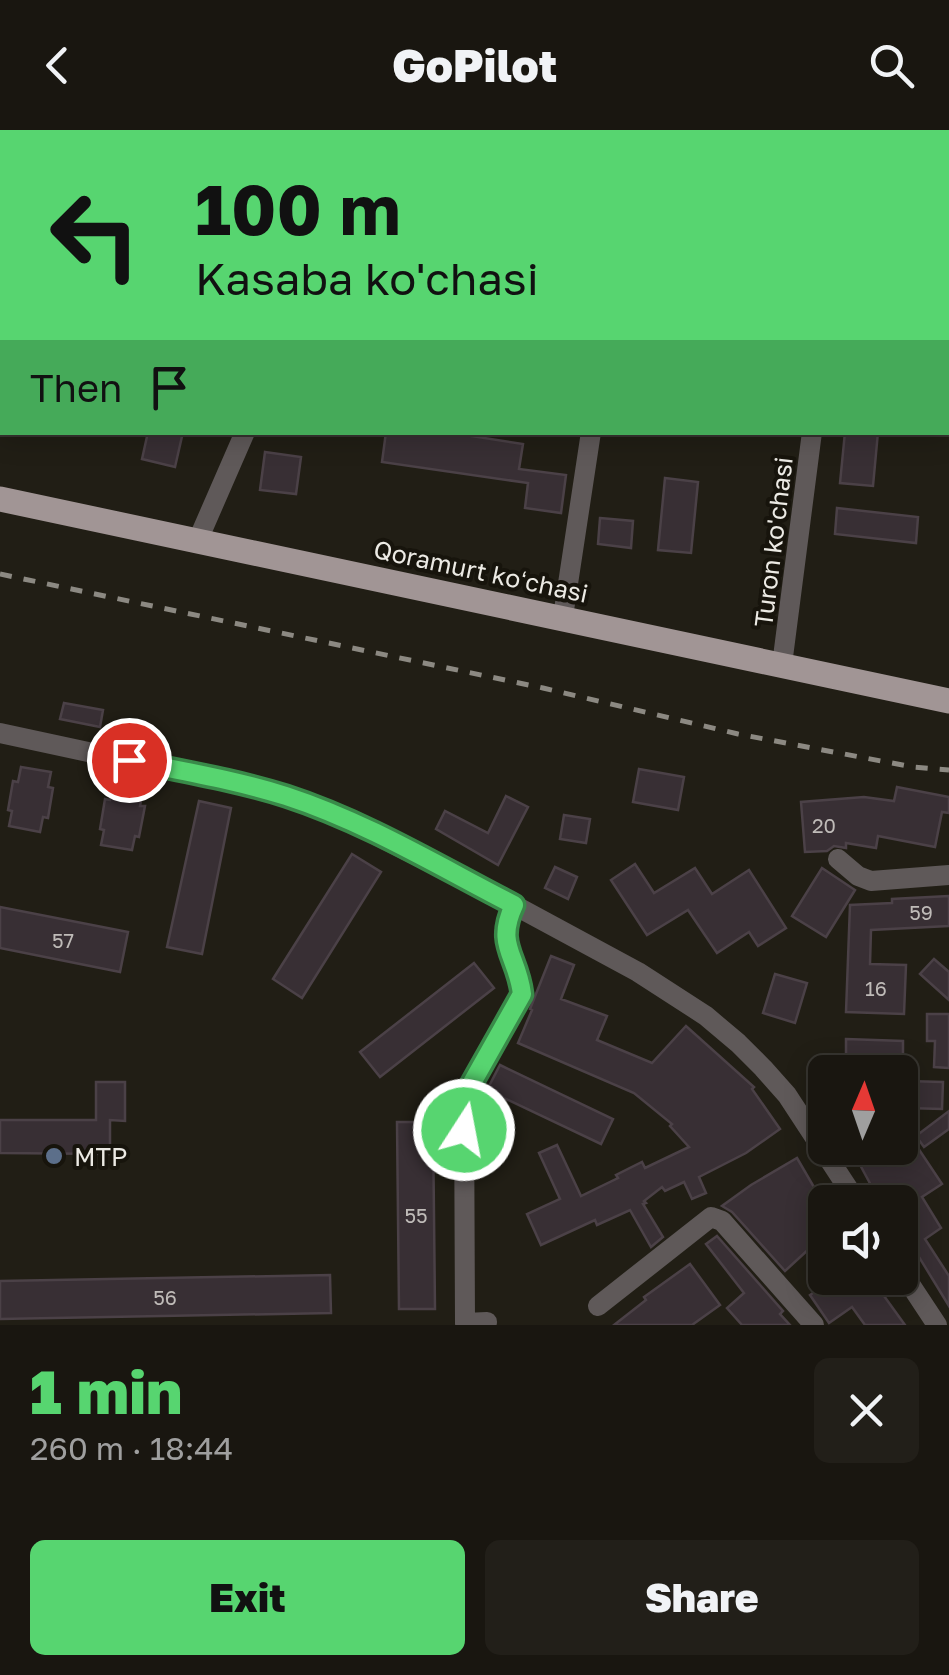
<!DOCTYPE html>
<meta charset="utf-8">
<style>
:root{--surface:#191610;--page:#221f19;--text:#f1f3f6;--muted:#9f9f9f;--line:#373530;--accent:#57d570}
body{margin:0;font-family:"Golos Text",sans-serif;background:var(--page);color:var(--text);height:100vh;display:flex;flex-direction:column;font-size:38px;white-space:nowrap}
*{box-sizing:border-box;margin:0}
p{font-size:32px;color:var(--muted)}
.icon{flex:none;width:55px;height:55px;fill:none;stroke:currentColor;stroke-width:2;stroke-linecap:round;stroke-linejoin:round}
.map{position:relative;height:1195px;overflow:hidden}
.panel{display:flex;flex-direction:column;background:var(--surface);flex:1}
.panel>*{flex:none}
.banner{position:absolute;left:0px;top:0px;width:950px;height:305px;box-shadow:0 5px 25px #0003,0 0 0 2px var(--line);background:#57d570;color:#111;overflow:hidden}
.needle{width:65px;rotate:2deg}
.tools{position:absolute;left:808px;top:925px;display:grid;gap:20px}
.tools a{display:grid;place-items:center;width:110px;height:110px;border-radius:15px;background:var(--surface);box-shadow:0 5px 25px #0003,0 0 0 2px var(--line);font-size:50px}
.pin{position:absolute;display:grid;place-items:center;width:85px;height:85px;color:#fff;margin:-42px;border:5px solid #fff;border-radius:50%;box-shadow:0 2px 10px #0007}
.me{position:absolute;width:110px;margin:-55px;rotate:11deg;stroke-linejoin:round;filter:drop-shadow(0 0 8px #0008)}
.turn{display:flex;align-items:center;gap:35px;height:210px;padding:0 30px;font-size:45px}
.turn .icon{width:130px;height:130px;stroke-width:2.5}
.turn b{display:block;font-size:70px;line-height:85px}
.then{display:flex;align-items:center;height:95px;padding:0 30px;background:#0003;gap:20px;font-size:38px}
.round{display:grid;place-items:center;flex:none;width:105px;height:105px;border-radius:15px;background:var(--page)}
.headline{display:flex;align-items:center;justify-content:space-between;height:170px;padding:0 30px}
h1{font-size:60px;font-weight:800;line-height:75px;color:var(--accent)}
.action{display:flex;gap:20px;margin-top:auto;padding:20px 30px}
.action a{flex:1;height:115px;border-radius:15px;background:var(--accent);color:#111;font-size:40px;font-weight:800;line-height:115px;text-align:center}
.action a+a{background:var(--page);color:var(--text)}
header{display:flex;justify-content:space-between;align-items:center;height:130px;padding:0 30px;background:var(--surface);font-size:45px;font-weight:800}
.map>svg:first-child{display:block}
</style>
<header><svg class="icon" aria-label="back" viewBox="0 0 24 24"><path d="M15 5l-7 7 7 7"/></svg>GoPilot<svg class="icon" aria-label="search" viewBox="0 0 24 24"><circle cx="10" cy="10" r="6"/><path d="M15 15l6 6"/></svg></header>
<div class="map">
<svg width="949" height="1195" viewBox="0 0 949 1195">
<rect width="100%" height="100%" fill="#211e15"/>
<!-- building -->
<g fill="#382f34" stroke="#4b4147" stroke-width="2.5">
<polygon points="148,302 183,302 175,337 142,329"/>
<polygon points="386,302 446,302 523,314 519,339 566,345 561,383 525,378 528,353 382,332"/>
<polygon points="845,302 878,302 873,356 840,353"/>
<polygon points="265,322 301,327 296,364 260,360"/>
<polygon points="665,348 698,352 691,423 658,420"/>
<polygon points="837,378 918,387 916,413 835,404"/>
<polygon points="600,388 633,391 631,418 598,414"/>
<polygon points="64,573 103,580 100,597 60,589"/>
<polygon points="21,637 51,642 48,657 53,658 48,688 43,687 40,702 9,696 12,681 8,680 13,651 18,652"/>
<polygon points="639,639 684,647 678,680 633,672"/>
<polygon points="112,656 143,661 140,676 145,676 139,707 135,706 132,720 101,715 104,700 100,699 105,669 110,670"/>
<polygon points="897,657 949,667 949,683 942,682 935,717 878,706 876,718 846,713 846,718 834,716 827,721 805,722 801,672 864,667 894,671"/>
<polygon points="506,666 528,677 498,735 436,699 445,681 488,703"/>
<polygon points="199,671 231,678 202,824 167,817"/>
<polygon points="564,685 590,689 586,713 560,709"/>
<polygon points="352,724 381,742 302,868 273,849"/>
<polygon points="635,734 654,763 695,738 712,764 749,740 786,798 758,816 749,802 717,823 688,780 647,805 611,750"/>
<polygon points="555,737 577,747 568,769 545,758"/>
<polygon points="822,738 855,760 826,807 792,786"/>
<polygon points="949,766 949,796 871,800 870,834 906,835 904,884 846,882 850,775 892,773 892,769"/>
<polygon points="0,777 128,802 120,842 0,818"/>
<polygon points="551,826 574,835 561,869 607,886 597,910 652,933 686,896 754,957 752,959 780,999 746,1023 699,1047 706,1063 692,1069 684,1052 665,1061 662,1057 644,1071 646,1073 643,1074 663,1107 651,1117 630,1080 597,1095 595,1090 541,1115 527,1084 560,1069 539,1023 557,1015 581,1066 618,1048 616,1045 642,1032 645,1038 689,1017 670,996 672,994 634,963 518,913 532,880 530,879"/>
<polygon points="934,829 949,842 949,870 920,844"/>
<polygon points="474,833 494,858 380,947 360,922"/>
<polygon points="775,844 807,853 795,893 763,883"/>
<polygon points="927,884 949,884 949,938 934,937 935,911 927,911"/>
<polygon points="846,909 903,911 903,942 846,942"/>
<polygon points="500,935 613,989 601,1014 487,960"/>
<polygon points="906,951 943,952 942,979 906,978"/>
<polygon points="96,952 125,952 125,991 110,990 110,1024 0,1023 0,990 96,990"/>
<polygon points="949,981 949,999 924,1017 916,1006"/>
<polygon points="397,992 433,992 435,1179 399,1179"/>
<polygon points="851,1018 918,1018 942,1054 922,1067 941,1098 925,1109 949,1146 949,1176 900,1096 900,1072 880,1072"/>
<polygon points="797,1028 825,1076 825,1141 810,1118 785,1141 732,1082 722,1076 751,1055"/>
<polygon points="717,1106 783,1181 780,1184 790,1195 742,1195 727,1178 744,1163 706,1114"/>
<polygon points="690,1134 720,1175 692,1195 614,1195 646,1170 644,1167"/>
<polygon points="330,1145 331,1183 0,1189 0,1151"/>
<polygon points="835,1148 877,1148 883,1156 879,1159 905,1195 865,1195 852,1177 829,1193 810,1165"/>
</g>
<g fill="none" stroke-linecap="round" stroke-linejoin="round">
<!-- minor -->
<g stroke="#5f5959" stroke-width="20">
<polyline points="331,0 356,2"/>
<polyline points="422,2 435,0"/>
<polyline points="643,2 643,0"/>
<polyline points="851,2 852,0"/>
<polyline points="201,403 245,302"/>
<polyline points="564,480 591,302"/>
<polyline points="783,527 812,302"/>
<polyline points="0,603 255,658 312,675 370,702 514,775 638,842 706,886 738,913 763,938 787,965 857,1072"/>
<polyline points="838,729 858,746 871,751 949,745"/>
<polyline points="900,1139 937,1195"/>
<polyline points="598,1176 711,1087 722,1091 814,1195"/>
<polyline points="487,1192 465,1193 464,967 522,864 520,850 504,803 514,775"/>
</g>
<!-- major -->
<polyline stroke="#a19595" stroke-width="25" points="0,369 949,571"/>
<!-- rail -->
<polyline stroke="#8c8982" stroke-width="5" stroke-dasharray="12 12" stroke-linecap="butt" points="0,444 543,558 738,604 913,637 949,640"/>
</g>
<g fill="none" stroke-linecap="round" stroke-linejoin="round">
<defs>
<path id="route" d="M129 630C181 641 235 650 286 666 366 692 440 737 514 775 495 816 517 824 522 864L464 967V1000"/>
</defs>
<!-- route casing -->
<use href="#route" stroke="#398a49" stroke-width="25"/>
<!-- route -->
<use href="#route" stroke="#57d570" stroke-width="18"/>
</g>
<!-- markers -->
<circle fill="#5c6f8a" stroke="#17140c" stroke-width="4" cx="54" cy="1026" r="10"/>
<g text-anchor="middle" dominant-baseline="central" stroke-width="8" stroke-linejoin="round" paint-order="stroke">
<!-- number labels -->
<g font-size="20" fill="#bfbbb8">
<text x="824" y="695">20</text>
<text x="921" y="782">59</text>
<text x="63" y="810">57</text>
<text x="876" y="858">16</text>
<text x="416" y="1085">55</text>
<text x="165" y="1167">56</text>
</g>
<!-- street labels -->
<g font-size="25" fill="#eceae4" stroke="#17140c">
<text transform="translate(773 412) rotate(-83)">Turon ko'chasi</text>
<text transform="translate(481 441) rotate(12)">Qoramurt koʻchasi</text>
</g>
<!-- poi labels -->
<g font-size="25" fill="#eceae4" stroke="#17140c" text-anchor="start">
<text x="74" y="1026">MTP</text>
</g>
</g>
</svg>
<div class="tools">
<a><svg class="needle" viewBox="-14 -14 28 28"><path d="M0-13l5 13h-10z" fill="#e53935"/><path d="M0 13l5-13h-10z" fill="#9f9f9f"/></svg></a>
<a><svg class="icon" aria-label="sound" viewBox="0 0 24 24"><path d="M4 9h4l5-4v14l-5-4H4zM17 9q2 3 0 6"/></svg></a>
</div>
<div class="pin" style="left:129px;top:630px;background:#d93025"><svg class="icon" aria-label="arrive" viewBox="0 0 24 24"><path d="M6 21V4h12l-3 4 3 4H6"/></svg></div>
<svg class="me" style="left:464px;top:1000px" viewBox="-20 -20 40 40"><circle r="17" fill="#57d570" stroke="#fff" stroke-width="3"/><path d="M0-11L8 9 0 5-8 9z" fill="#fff"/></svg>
<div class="banner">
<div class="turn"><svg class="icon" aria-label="left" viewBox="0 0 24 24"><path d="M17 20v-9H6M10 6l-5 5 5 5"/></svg><div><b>100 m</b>Kasaba ko'chasi</div></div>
<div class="then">Then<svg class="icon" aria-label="arrive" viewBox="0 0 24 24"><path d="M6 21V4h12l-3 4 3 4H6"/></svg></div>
</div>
</div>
<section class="panel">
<div class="headline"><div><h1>1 min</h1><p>260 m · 18:44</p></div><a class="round"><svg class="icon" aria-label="close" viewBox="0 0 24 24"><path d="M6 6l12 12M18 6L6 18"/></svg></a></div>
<div class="action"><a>Exit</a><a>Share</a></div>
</section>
